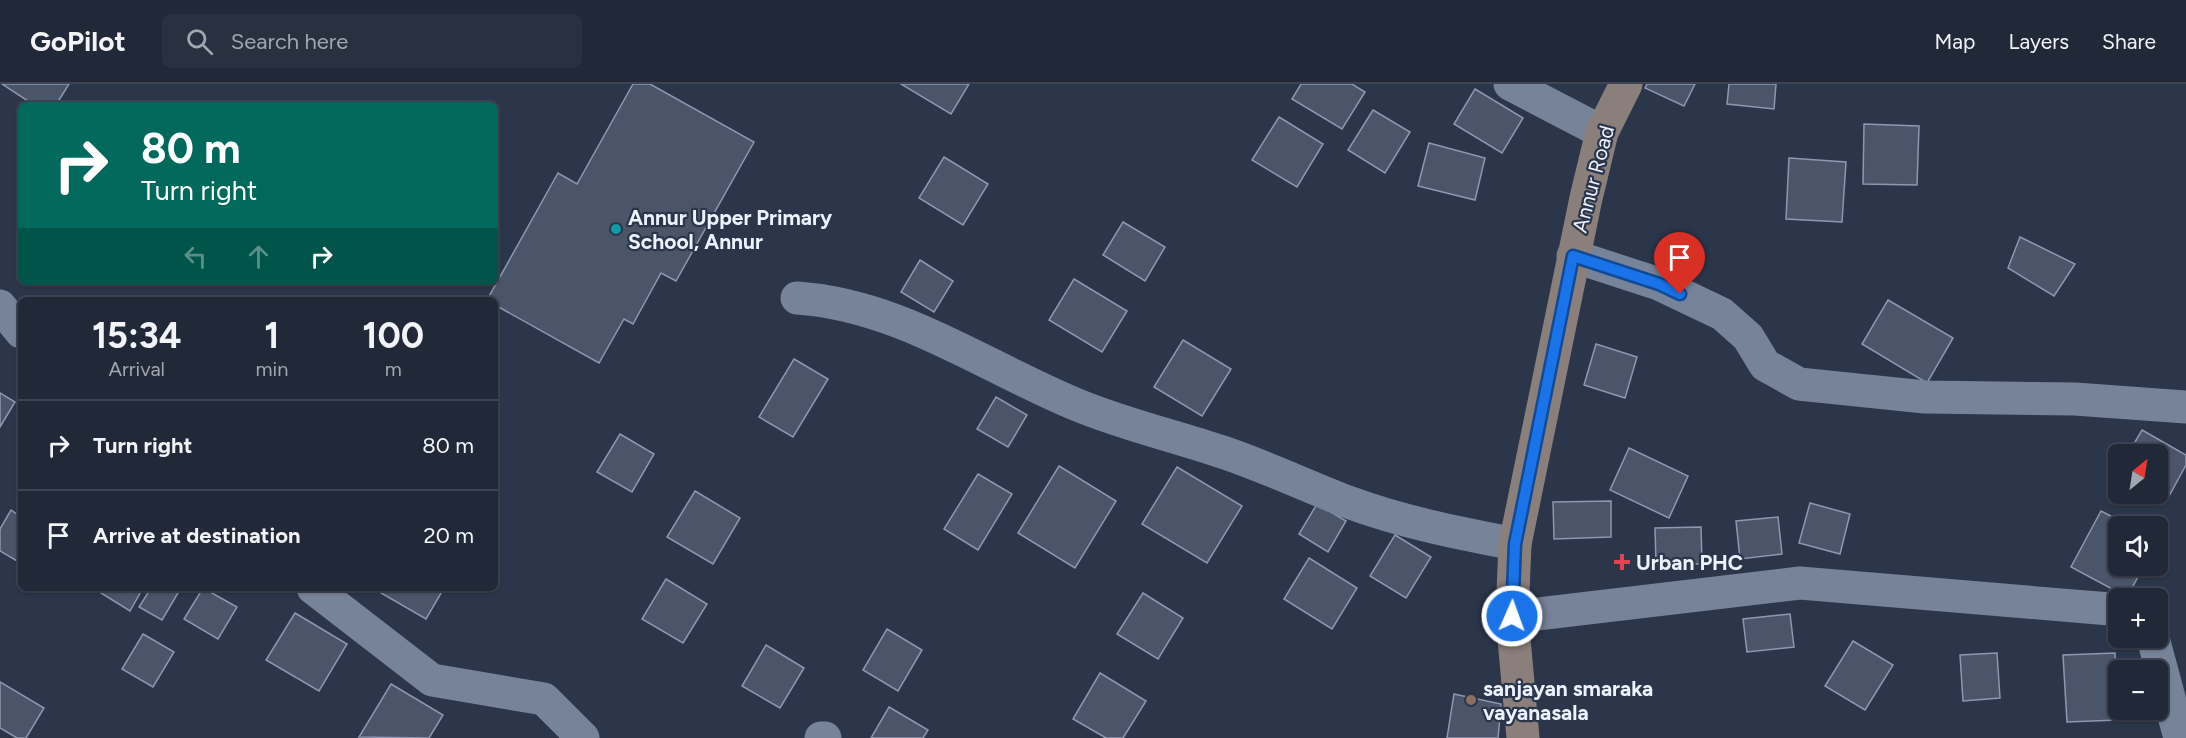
<!DOCTYPE html>
<meta charset="utf-8">
<style>
:root{--surface:#212838;--page:#293040;--text:#f1f3f6;--muted:#a2a6ae;--line:#3e4453}
body{margin:0;font-family:Figtree,sans-serif;background:var(--page);color:var(--text);height:100vh;display:flex;flex-direction:column;font-size:22px;white-space:nowrap}
*{box-sizing:border-box;margin:0}
p{font-size:20px;color:var(--muted)}
.icon{flex:none;width:33px;height:33px;fill:none;stroke:currentColor;stroke-width:2;stroke-linecap:round;stroke-linejoin:round}
.map{position:relative;flex:1;overflow:hidden}
.sheet{position:absolute;left:18px;top:213px;width:480px;height:294px;display:flex;flex-direction:column;background:var(--surface);border-radius:9px;box-shadow:0 2px 4px #0004,0 0 0 2px var(--line)}
.sheet>*{flex:none}
.banner{position:absolute;left:18px;top:18px;width:480px;height:183px;border-radius:9px;box-shadow:0 2px 4px #0004,0 0 0 2px var(--line);background:#00695c;color:#fff;overflow:hidden}
.needle{width:39px;rotate:30deg}
.tools{position:absolute;left:2108px;top:360px;display:grid;gap:12px}
.tools a{display:grid;place-items:center;width:60px;height:60px;border-radius:9px;background:var(--surface);box-shadow:0 2px 4px #0004,0 0 0 2px var(--line);font-size:30px}
.pin{position:absolute;display:grid;place-items:center;width:51px;height:51px;color:#fff;margin:-62px -26px;border-radius:50% 50% 50% 0;rotate:-45deg;box-shadow:0 0 6px #0007}
.pin .icon{rotate:45deg}
.me{position:absolute;width:66px;margin:-33px;rotate:2deg;stroke-linejoin:round;filter:drop-shadow(0 0 4px #0008)}
.turn{display:flex;align-items:center;gap:21px;height:126px;padding:0 24px;font-size:27px}
.turn .icon{width:78px;height:78px;stroke-width:2.5}
.turn b{display:block;font-size:42px;line-height:51px}
.lanes{display:flex;align-items:center;height:57px;padding:0 24px;background:#0003;justify-content:center;gap:30px;direction:ltr}
.lanes .off{opacity:.35}
.eta{display:flex;justify-content:space-evenly;align-items:center;height:102px;text-align:center}
.eta b{font-size:36px;font-weight:700;line-height:42px}
ul{padding:0;list-style:none}
li{display:flex;align-items:center;gap:18px;height:90px;padding:0 24px;border-top:2px solid var(--line)}
li div{flex:1}
li b{display:block;font-size:22px}
li em{font-style:normal}
header{display:flex;align-items:center;gap:36px;box-sizing:border-box;height:84px;padding:0 30px;background:var(--surface);border-bottom:2px solid var(--line)}
header strong{font-size:28px}
nav{display:flex;gap:33px;margin-inline-start:auto;font-size:21px}
.search{width:420px;height:54px;background:var(--page);display:flex;align-items:center;gap:15px;box-sizing:border-box;padding:0 21px;border-radius:9px;color:var(--muted);font-size:22px}
.map>svg:first-child{display:block}
</style>
<header>
<strong>GoPilot</strong>
<div class="search"><svg class="icon" aria-label="search" viewBox="0 0 24 24"><circle cx="10" cy="10" r="6"/><path d="M15 15l6 6"/></svg>Search here</div>
<nav><a>Map</a><a>Layers</a><a>Share</a></nav>
</header>
<div class="map">
<svg width="2186" height="654" viewBox="0 0 2186 654">
<rect width="100%" height="100%" fill="#2c364a"/>
<!-- building -->
<g fill="#4a556a" stroke="#8d98b0" stroke-width="1.5">
<polygon points="2,0 69,0 56,21 34,21"/>
<polygon points="633,0 650,0 754,58 676,197 661,189 633,240 624,235 599,279 495,221 495,216 487,216 558,89 577,100"/>
<polygon points="901,0 969,0 951,30"/>
<polygon points="1301,0 1352,0 1365,8 1342,45 1292,15"/>
<polygon points="1647,0 1695,0 1684,22 1645,4"/>
<polygon points="1729,0 1776,0 1774,25 1727,20"/>
<polygon points="1475,5 1523,34 1502,69 1454,40"/>
<polygon points="1373,26 1410,48 1385,89 1348,66"/>
<polygon points="1279,33 1323,60 1297,103 1252,76"/>
<polygon points="1864,40 1919,42 1917,101 1863,100"/>
<polygon points="1429,59 1485,74 1475,116 1418,102"/>
<polygon points="944,73 988,100 963,141 919,114"/>
<polygon points="1789,74 1846,78 1842,138 1786,135"/>
<polygon points="1123,138 1165,163 1145,197 1103,171"/>
<polygon points="2020,153 2075,180 2054,212 2008,184"/>
<polygon points="920,176 953,197 934,228 901,208"/>
<polygon points="1074,195 1127,227 1102,268 1049,236"/>
<polygon points="1888,216 1953,254 1927,299 1862,260"/>
<polygon points="1183,256 1231,285 1202,332 1154,303"/>
<polygon points="1596,260 1637,273 1625,314 1584,301"/>
<polygon points="794,275 828,295 793,353 759,333"/>
<polygon points="0,309 15,318 0,343"/>
<polygon points="996,313 1027,331 1008,363 977,345"/>
<polygon points="2142,346 2186,371 2186,381 2168,414 2157,408 2157,370 2128,370"/>
<polygon points="620,350 654,370 632,408 597,388"/>
<polygon points="1629,364 1688,392 1669,434 1610,406"/>
<polygon points="1059,382 1116,417 1075,484 1018,449"/>
<polygon points="1177,383 1242,422 1207,479 1142,440"/>
<polygon points="978,390 1012,410 978,466 944,445"/>
<polygon points="695,407 740,434 713,480 667,453"/>
<polygon points="1611,417 1611,453 1554,455 1553,418"/>
<polygon points="1810,419 1850,430 1840,470 1799,459"/>
<polygon points="1317,420 1346,437 1328,468 1299,450"/>
<polygon points="11,426 21,433 21,470 17,477 0,467 0,445"/>
<polygon points="2101,427 2130,442 2118,442 2118,482 2144,482 2127,513 2071,483"/>
<polygon points="1778,433 1782,470 1740,475 1736,437"/>
<polygon points="1701,443 1702,480 1656,480 1655,444"/>
<polygon points="1395,451 1431,473 1406,514 1370,492"/>
<polygon points="1309,474 1357,504 1332,545 1284,515"/>
<polygon points="666,495 707,520 683,559 642,535"/>
<polygon points="104,504 143,504 130,527 101,509"/>
<polygon points="151,504 181,504 162,536 139,523"/>
<polygon points="203,504 237,523 218,555 184,535"/>
<polygon points="383,504 444,504 426,535 381,509"/>
<polygon points="1143,509 1183,534 1158,575 1117,550"/>
<polygon points="295,529 347,560 319,607 266,576"/>
<polygon points="1790,530 1794,563 1747,568 1743,535"/>
<polygon points="887,545 922,566 898,607 863,586"/>
<polygon points="143,550 174,568 153,603 122,585"/>
<polygon points="1853,557 1893,581 1865,626 1825,602"/>
<polygon points="766,561 804,584 780,624 742,602"/>
<polygon points="1997,569 2000,614 1963,617 1960,571"/>
<polygon points="2115,569 2118,636 2067,638 2063,571"/>
<polygon points="1100,589 1146,617 1123,654 1106,654 1073,635"/>
<polygon points="0,598 44,624 26,654 17,654 0,644"/>
<polygon points="391,600 443,631 429,654 359,653"/>
<polygon points="1454,610 1501,620 1498,654 1447,654"/>
<polygon points="889,623 928,646 923,654 871,654"/>
</g>
<g fill="none" stroke-linecap="round" stroke-linejoin="round">
<!-- minor -->
<g stroke="#778399" stroke-width="33">
<polyline points="1510,0 1602,48"/>
<polyline points="1573,172 1659,200 1722,230 1748,253 1765,281 1799,300 1925,313 2075,315 2186,323"/>
<path d="M797 214C900 221 983 282 1075 320 1120 339 1167 350 1213 365 1259 379 1303 401 1348 418 1402 438 1458 449 1515 460"/>
<polyline points="0,222 21,248"/>
<polyline points="313,504 432,596 544,615 583,654"/>
<polyline points="1512,533 1800,499 2110,525 2118,528"/>
<polyline points="2153,554 2180,654"/>
<polyline points="821,654 825,654"/>
</g>
<!-- secondary -->
<polyline stroke="#8b7f7b" stroke-width="33" points="1523,654 1512,533 1515,460 1586,114 1602,48 1626,0"/>
</g>
<g fill="none" stroke-linecap="round" stroke-linejoin="round">
<defs>
<polyline id="route" points="1512,532 1515,460 1573,172 1659,200 1680,210"/>
</defs>
<!-- route casing -->
<use href="#route" stroke="#114b97" stroke-width="15"/>
<!-- route -->
<use href="#route" stroke="#1a73e8" stroke-width="10"/>
</g>
<!-- markers -->
<circle fill="#0f9aa8" stroke="#2c364a" stroke-width="2" cx="616" cy="145" r="6"/>
<path fill="#e0444e" stroke="#2c364a" stroke-width="2" d="M1619 469h6v6h6v6h-6v6h-6v-6h-6v-6h6z"/>
<circle fill="#8d6e63" stroke="#2c364a" stroke-width="2" cx="1471" cy="616" r="6"/>
<g text-anchor="middle" dominant-baseline="central" stroke-width="4.5" stroke-linejoin="round" paint-order="stroke">
<!-- street labels -->
<g font-size="21" fill="#ecf2ff" stroke="#2c364a">
<text transform="translate(1593 95) rotate(-75)">Annur Road</text>
</g>
<!-- poi labels -->
<g font-size="21" font-weight="bold" fill="#ecf2ff" stroke="#2c364a" text-anchor="start">
<text x="628" y="133">Annur Upper Primary<tspan x="628" dy="24">School, Annur</tspan></text>
<text x="1636" y="478">Urban PHC</text>
<text x="1483" y="604">sanjayan smaraka<tspan x="1483" dy="24">vayanasala</tspan></text>
</g>
</g>
</svg>
<div class="tools">
<a><svg class="needle" viewBox="-14 -14 28 28"><path d="M0-13l5 13h-10z" fill="#e53935"/><path d="M0 13l5-13h-10z" fill="#a2a6ae"/></svg></a>
<a><svg class="icon" aria-label="sound" viewBox="0 0 24 24"><path d="M4 9h4l5-4v14l-5-4H4zM17 9q2 3 0 6"/></svg></a>
<a>+</a>
<a>−</a>
</div>
<div class="pin" style="left:1680px;top:210px;background:#d93025"><svg class="icon" aria-label="arrive" viewBox="0 0 24 24"><path d="M6 21V4h12l-3 4 3 4H6"/></svg></div>
<svg class="me" style="left:1512px;top:532px" viewBox="-20 -20 40 40"><circle r="17" fill="#1a73e8" stroke="#fff" stroke-width="3"/><path d="M0-11L8 9 0 5-8 9z" fill="#fff"/></svg>
<div class="banner">
<div class="turn"><svg class="icon" aria-label="right" viewBox="0 0 24 24"><path d="M7 20v-9h11M14 6l5 5-5 5"/></svg><div><b>80 m</b>Turn right</div></div>
<div class="lanes"><svg class="icon off" aria-label="left" viewBox="0 0 24 24"><path d="M17 20v-9H6M10 6l-5 5 5 5"/></svg><svg class="icon off" aria-label="ahead" viewBox="0 0 24 24"><path d="M12 20V5M6 11l6-6 6 6"/></svg><svg class="icon" aria-label="right" viewBox="0 0 24 24"><path d="M7 20v-9h11M14 6l5 5-5 5"/></svg></div>
</div>
<section class="sheet">
<div class="eta">
<div><b>15:34</b><p>Arrival</p></div>
<div><b>1</b><p>min</p></div>
<div><b>100</b><p>m</p></div>
</div>
<ul>
<li><svg class="icon" aria-label="right" viewBox="0 0 24 24"><path d="M7 20v-9h11M14 6l5 5-5 5"/></svg><div><b>Turn right</b></div><em>80 m</em></li>
<li><svg class="icon" aria-label="arrive" viewBox="0 0 24 24"><path d="M6 21V4h12l-3 4 3 4H6"/></svg><div><b>Arrive at destination</b></div><em>20 m</em></li>
</ul>
</section>
</div>
